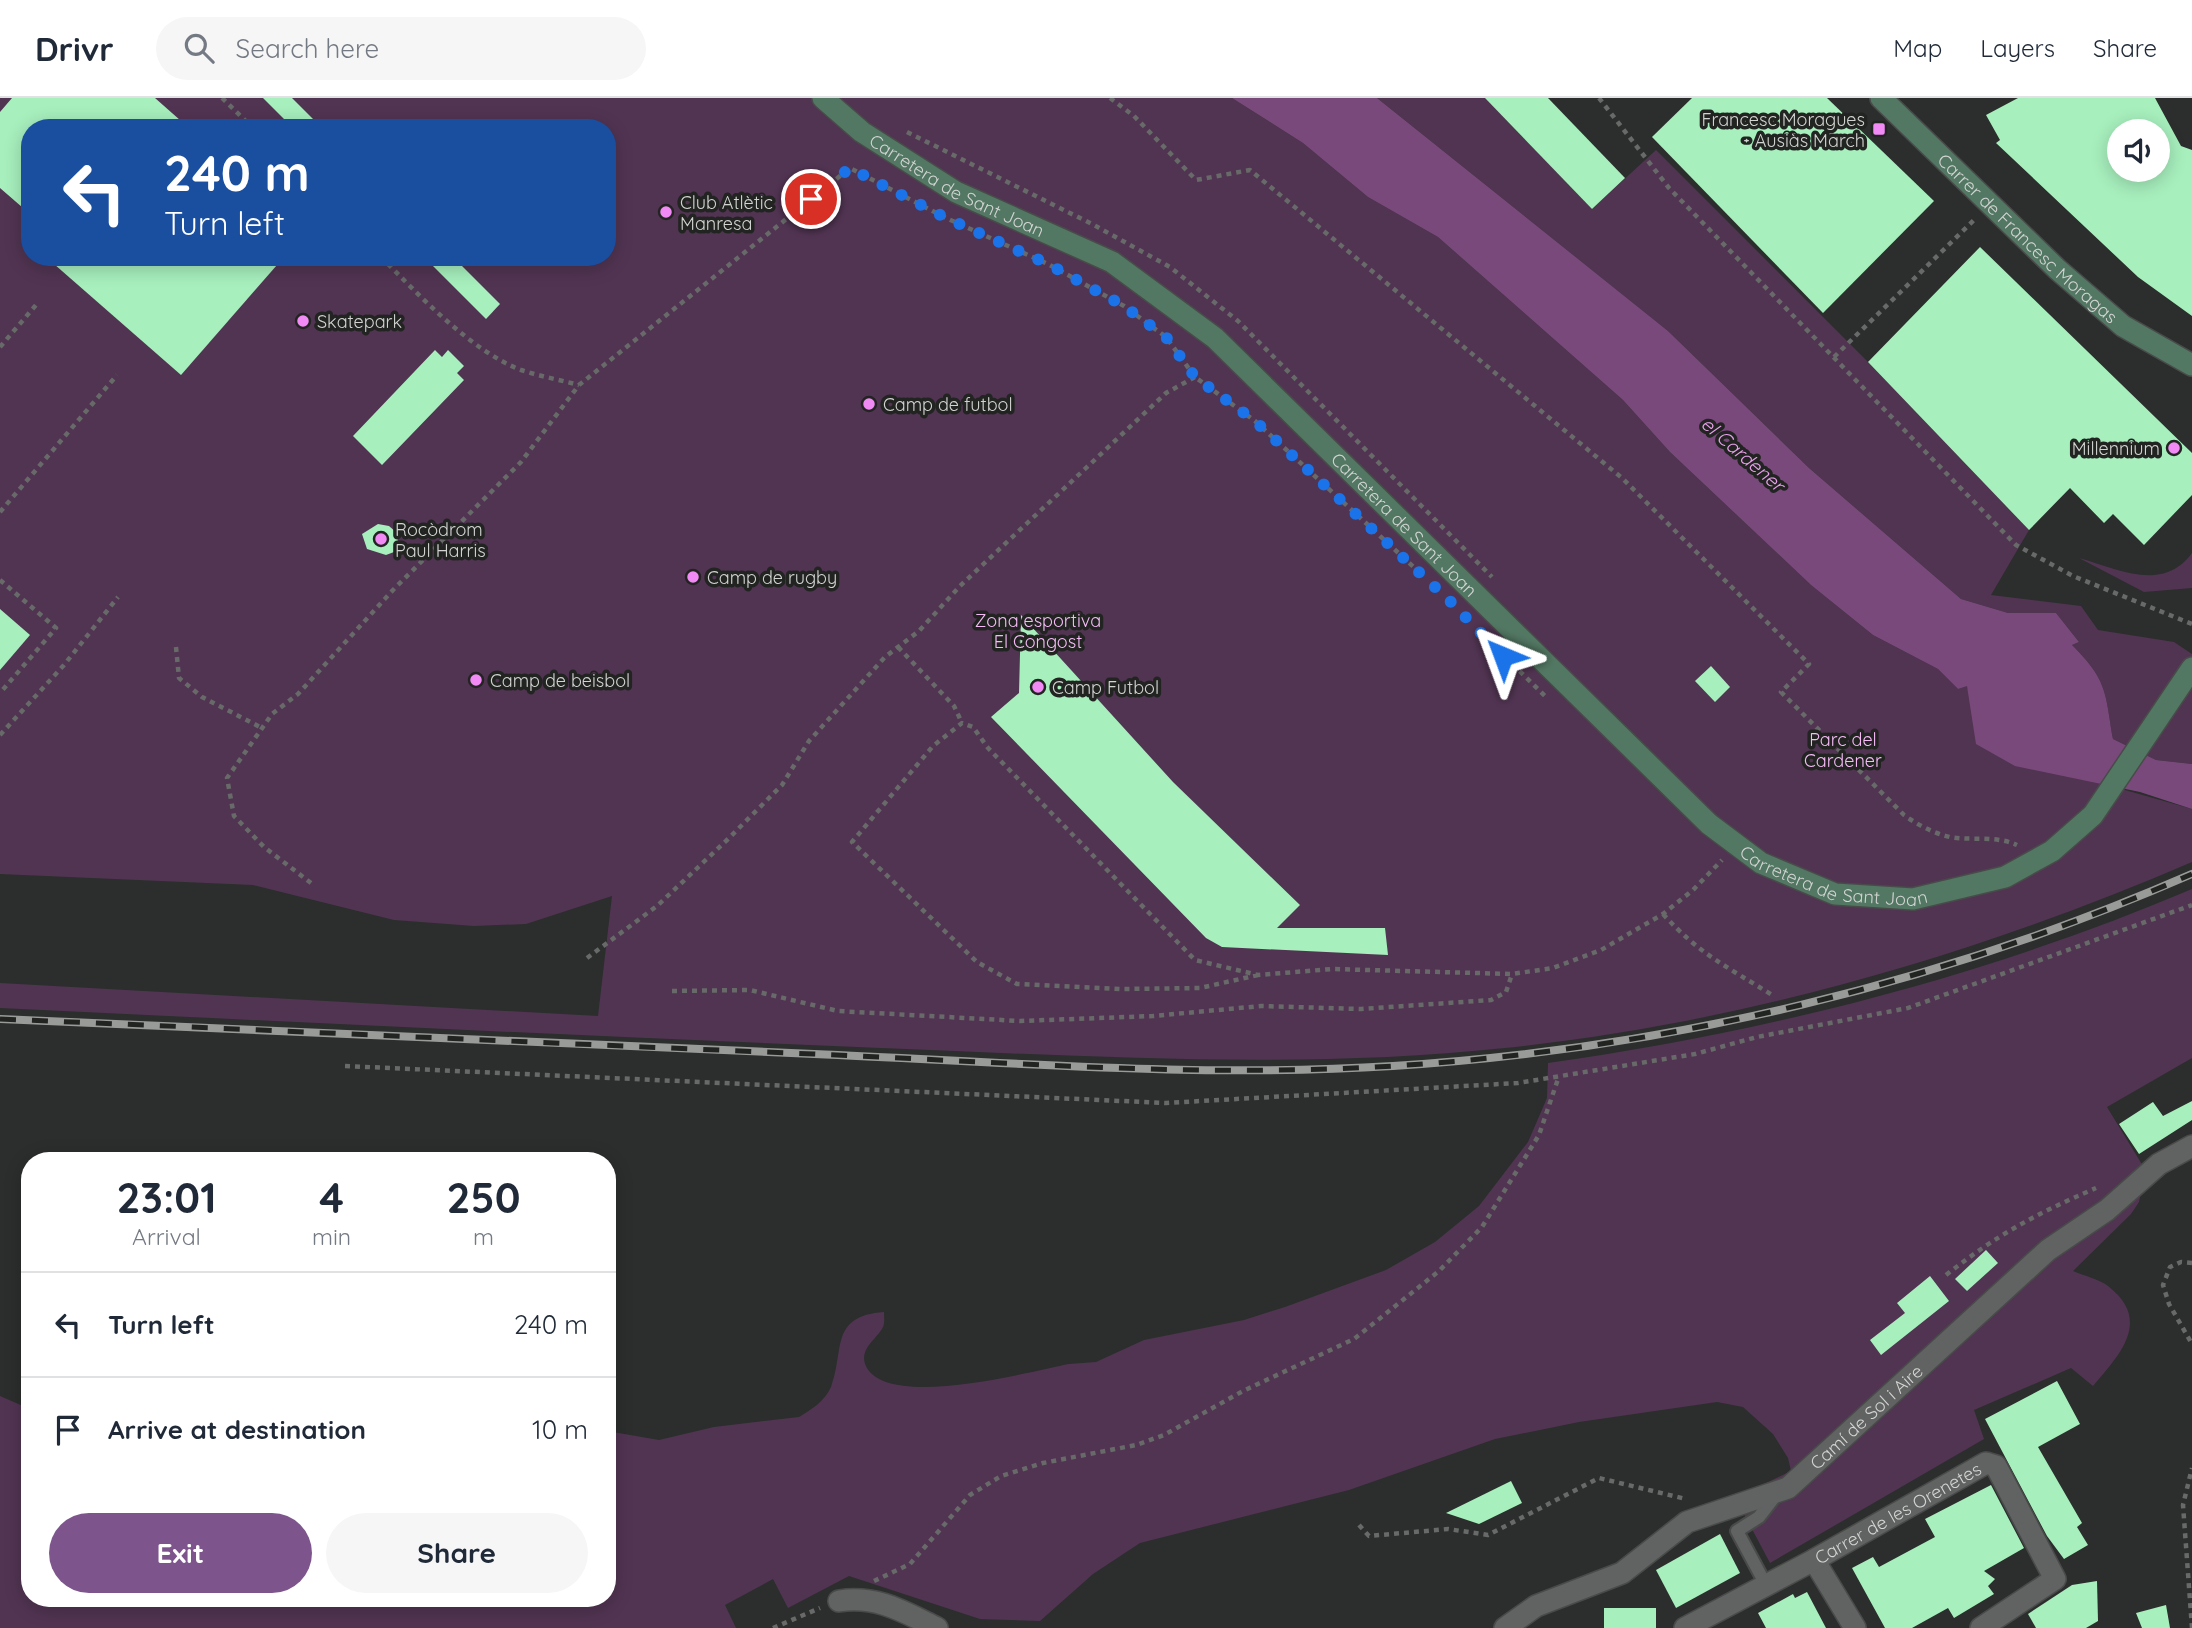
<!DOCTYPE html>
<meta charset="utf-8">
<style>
:root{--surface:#fff;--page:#f6f6f7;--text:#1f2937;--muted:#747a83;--line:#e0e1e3;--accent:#7d558c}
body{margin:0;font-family:Quicksand,sans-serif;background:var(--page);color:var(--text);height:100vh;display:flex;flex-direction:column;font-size:26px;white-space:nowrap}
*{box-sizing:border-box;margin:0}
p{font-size:23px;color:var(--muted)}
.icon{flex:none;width:38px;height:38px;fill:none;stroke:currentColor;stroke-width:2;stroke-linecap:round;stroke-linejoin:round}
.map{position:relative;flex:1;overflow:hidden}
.panel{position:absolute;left:21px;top:1054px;width:595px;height:455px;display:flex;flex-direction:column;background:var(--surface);border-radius:28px;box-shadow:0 4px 18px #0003}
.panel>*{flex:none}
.hud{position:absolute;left:21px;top:21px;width:595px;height:147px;border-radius:28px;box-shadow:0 4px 18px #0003;background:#1a4fa0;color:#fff;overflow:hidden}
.fabs{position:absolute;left:2107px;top:21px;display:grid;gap:14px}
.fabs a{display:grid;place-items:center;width:63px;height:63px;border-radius:50%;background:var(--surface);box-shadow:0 4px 18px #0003;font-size:35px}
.pin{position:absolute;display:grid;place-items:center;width:60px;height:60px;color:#fff;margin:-30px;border:4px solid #fff;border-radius:50%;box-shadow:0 2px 7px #0007}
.me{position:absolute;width:77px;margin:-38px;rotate:316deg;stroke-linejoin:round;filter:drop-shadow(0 0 5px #0008)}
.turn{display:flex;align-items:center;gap:24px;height:147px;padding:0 28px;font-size:32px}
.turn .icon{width:91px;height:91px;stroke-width:2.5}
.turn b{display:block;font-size:49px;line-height:60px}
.eta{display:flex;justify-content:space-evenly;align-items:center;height:119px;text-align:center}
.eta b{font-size:42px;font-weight:700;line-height:49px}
.action{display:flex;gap:14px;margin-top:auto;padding:14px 28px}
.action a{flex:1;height:80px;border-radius:42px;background:var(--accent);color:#fff;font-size:28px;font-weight:700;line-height:80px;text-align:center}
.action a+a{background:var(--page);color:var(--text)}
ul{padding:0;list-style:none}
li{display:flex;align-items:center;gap:21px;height:105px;padding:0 28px;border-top:2px solid var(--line)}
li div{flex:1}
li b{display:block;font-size:26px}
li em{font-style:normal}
header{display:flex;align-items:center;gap:42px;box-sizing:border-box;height:98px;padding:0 35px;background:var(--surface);border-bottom:2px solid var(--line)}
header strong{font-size:33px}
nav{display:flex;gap:38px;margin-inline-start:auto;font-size:24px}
.search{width:490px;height:63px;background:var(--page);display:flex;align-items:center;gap:18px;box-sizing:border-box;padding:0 24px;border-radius:38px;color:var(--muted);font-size:26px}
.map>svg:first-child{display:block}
</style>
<header>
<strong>Drivr</strong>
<div class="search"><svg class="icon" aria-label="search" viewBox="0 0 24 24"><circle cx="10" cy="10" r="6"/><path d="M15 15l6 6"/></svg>Search here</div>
<nav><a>Map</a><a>Layers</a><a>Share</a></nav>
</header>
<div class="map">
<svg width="2192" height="1530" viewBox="0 0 2192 1530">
<rect width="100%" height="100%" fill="#2b2e2c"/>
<!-- green -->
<g fill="#513452" fill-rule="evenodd">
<path d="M0 0H1232L1303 45 1368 99 1438 139 1623 302 1670 354 1811 487 1873 537 1938 571 1958 591 1967 587 1971 604 2086 681 2192 711V764C1974 858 1742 925 1505 950 1298 972 1088 958 881 950 587 938 294 924 0 910V885L598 918 612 798 526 826 474 828 394 822 253 787 0 776ZM30 30H607V159H30Z"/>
<path d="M1377 0H1485L1592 111 1656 52 1868 264 2029 432 1991 497 2081 508 2098 532 2174 544 2192 556V666L2156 662 2113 641C2105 594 2108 583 2072 547L2079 544 2056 515H2008L1961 501 1809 370 1668 233Z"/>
<path d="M2192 455V490L2144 494 2079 460C2118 471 2163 495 2192 455Z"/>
<path d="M2192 791V960L2107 1009 2146 1073 2139 1104 2131 1116 2073 1173C2084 1178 2099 1181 2108 1188 2153 1223 2119 1257 2093 1288L2071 1270 1974 1312 1984 1341 1770 1465 1744 1416 1739 1398 1791 1373 1788 1360 1773 1336 1743 1309 1717 1304 1579 1324 1495 1341 1349 1392 1140 1445 1093 1476 1040 1523 980 1521 849 1478 788 1510 773 1481 725 1507 736 1530H0V1298L30 1311V1500H607V1333L659 1342 714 1329 799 1319C811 1312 825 1303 831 1289 845 1252 829 1218 884 1214 884 1218 885 1225 883 1229 877 1241 860 1250 865 1266 883 1314 1032 1273 1069 1266L1096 1264 1144 1242 1244 1222 1285 1209 1386 1172 1435 1144 1479 1108 1528 1044 1547 1000 1548 965C1768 934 1987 878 2192 791Z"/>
</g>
<!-- water -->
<path fill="#7a497c" d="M1232 0H1377L1668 233 1809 370 1961 501 2008 515H2056L2079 544 2072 547C2108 583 2105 594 2113 641L2156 662 2192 666V711L2140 694 2015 668 1976 646 1967 588 1958 591 1938 571 1873 537 1811 487 1670 354 1623 302 1438 139 1368 99 1303 45Z"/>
<!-- building -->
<g fill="#a7efbd" fill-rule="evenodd">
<polygon points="12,0 155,0 189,30 30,30 30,116 0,90 0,14"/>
<polygon points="263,0 292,0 322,30 293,30"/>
<polygon points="1485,0 1548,0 1625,80 1592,111"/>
<polygon points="1692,0 1827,0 1934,103 1823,215 1652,39"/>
<path d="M2018 0H2155L2181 48 2192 52V218L2138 179 1996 45 2000 42 1986 17ZM2119 33H2158V72H2119Z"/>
<polygon points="1980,149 2192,355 2192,397 2144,447 2113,416 2104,425 2070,390 2029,432 1868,264"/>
<polygon points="46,159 284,159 181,277"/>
<polygon points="424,159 453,159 500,206 486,221"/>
<polygon points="435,252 442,259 448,252 464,268 457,275 464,282 382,367 353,338"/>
<polygon points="378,426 389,428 397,435 398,445 394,454 386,457 367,451 362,436"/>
<polygon points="0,511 30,537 0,572"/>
<polygon points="1021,517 1173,684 1300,807 1277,830 1385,830 1388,857 1222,849 1206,840 991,619 1019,595"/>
<polygon points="1711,568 1730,589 1715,604 1695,583"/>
<polygon points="2192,1003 2192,1022 2139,1056 2119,1026 2153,1004 2163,1018"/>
<polygon points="1986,1152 1998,1165 1967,1193 1955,1181"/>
<polygon points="1930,1178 1949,1203 1881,1257 1870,1242 1905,1215 1897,1205"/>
<polygon points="2057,1283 2080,1326 2038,1349 2082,1425 2077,1429 2088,1447 2064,1461 2047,1438 1985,1321"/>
<polygon points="1511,1383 1522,1405 1479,1426 1446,1415"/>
<polygon points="1991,1387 2024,1450 1984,1473 1995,1481 1988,1488 1994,1496 1954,1520 1948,1510 1912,1530 1885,1530 1852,1470 1873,1459 1879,1469 1935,1439 1925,1421"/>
<polygon points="1720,1436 1740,1475 1676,1510 1656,1472"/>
<polygon points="2097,1483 2098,1523 2086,1530 2036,1530 2028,1516 2072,1487"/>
<polygon points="1807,1494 1826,1530 1766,1530 1758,1515 1793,1496 1795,1500"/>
<polygon points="2166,1507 2170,1530 2142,1530 2136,1515"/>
<rect x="1604" y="1510" width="52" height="20"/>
</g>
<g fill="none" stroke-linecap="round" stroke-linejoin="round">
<defs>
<polyline id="lane" points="1766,1487 1737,1433 1759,1419 1776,1397"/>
<g id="street">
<polyline points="1814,1462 1855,1530"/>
<path d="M839 1503C877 1497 904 1514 937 1530"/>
<path id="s1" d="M1505 1530 1536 1508 1622 1475 1687 1424 1788 1390 2048 1152 2107 1112 2159 1066 2192 1048"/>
<path id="s2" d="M1685 1530 1814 1462 1986 1365 1996 1368 2055 1481 1981 1530"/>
</g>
<g id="secondary">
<path id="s3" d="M823 0 862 34 956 94 1112 164 1215 240 1709 726 1761 765 1835 796 1913 801 2005 779 2052 753 2093 717 2192 570"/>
<path id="s4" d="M1881 0 2057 171 2123 228 2192 267"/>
</g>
</defs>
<!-- lane casing -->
<use href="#lane" stroke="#494b4a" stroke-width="16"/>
<!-- street casing -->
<use href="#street" stroke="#494b4a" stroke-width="24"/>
<!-- secondary casing -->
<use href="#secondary" stroke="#494b4a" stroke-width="24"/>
<!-- path -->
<g stroke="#676a68" stroke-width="4.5" stroke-dasharray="5 5" stroke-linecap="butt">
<polyline points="222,0 253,30"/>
<path d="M1110 0 1134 18 1196 82 1250 72 1622 380 1809 566 1781 594 1904 717C1918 727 1933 735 1950 739 1973 743 1995 737 2017 747"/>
<polyline points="1599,0 1669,90 2016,447 2073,478 2192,526"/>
<polyline points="907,34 1092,126 1170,169 1238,223 1492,479"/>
<path d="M381 159C419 197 471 253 521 272 539 278 560 282 579 287"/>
<polyline points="0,249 36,207"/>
<polyline points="1834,259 1976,120"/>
<polyline points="0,414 117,277"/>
<polyline points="0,482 56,530 0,595"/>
<polyline points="1484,538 1545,598"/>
<polyline points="176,549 179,580 202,599 262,630"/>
<polyline points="898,549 954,608 962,625"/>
<polyline points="0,637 64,567 118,499"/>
<polyline points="311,785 264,749 234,718 227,680 272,616 298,596 393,492 521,364 579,287 850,70 946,120 1048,166 1124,208 1166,239 1195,279 1255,323 1418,473"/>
<path d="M1663 816C1700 857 1728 869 1772 897"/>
<polyline points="587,860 657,808 728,741 782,687 809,643 885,559 919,533 960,488 1166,295 1195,279"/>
<polyline points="1258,877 1200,890 1122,891 1017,886 977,864 852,744 933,648 962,625 973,629 988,650 1195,862 1258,877 1332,871 1512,876 1553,870 1601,852 1663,816 1693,792 1722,762"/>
<polyline points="672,893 750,892 838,913 1020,923 1153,918 1261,908 1361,911 1491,902 1506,894 1512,876"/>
<polyline points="345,968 1166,1005 1518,985 1695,956 1757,939 1908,910 2192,807"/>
<polyline points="2192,1165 2181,1164 2170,1169 2163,1187 2169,1206 2192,1246"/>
<path d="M1946 1177C1998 1136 2036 1116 2096 1090"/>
<polyline points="1359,1427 1369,1438 1448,1431 1488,1437 1599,1380 1686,1401"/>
<polyline points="874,1483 910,1466 970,1397 1001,1378 1043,1365 1136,1347 1164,1337 1243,1293 1354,1241 1439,1173 1482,1129 1539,1037 1559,978"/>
<polyline points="773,1530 820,1510"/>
<polyline points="2192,1530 2183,1407 2192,1370"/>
</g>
<!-- lane -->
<use href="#lane" stroke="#606361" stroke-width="12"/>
<!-- street -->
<use href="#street" stroke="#606361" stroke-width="21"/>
<!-- secondary -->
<use href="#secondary" stroke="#527762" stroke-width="21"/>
<defs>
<path id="rail" d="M0 921C271 932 542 945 814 956 1006 964 1201 980 1393 968 1668 951 1940 886 2192 776"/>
</defs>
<!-- rail casing -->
<use href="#rail" stroke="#999b99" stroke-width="8"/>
<!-- rail -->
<use href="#rail" stroke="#222422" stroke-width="5" stroke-dasharray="16" stroke-linecap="butt"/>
</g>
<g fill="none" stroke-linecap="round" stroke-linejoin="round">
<!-- route -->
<polyline stroke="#1a73e8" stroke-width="12" stroke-dasharray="0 21.6" points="811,101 850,70 946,120 1048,166 1124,208 1166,239 1195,279 1255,323 1449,502 1503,558"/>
</g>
<!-- markers -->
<g fill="#f18af5" stroke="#222422" stroke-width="2.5">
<rect x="1872" y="24" width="14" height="14" rx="3.5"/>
<circle cx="666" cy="114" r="7"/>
<circle cx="303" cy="223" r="7"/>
<circle cx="869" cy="306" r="7"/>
<circle cx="2174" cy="350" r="7"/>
<circle cx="381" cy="441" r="7"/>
<circle cx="693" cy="479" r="7"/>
<circle cx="476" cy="582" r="7"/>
<circle cx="1038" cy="589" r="7"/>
</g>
<g text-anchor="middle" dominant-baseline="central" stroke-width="7" stroke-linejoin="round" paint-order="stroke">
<!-- poi labels -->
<g font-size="18" fill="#d2d4d2" stroke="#222422" text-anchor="start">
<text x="1865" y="21" text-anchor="end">Francesc Moragues<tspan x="1865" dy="21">- Ausiàs March</tspan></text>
<text x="680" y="104">Club Atlètic<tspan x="680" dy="21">Manresa</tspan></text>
<text x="317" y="223">Skatepark</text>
<text x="883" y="306">Camp de futbol</text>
<text x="2160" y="350" text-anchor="end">Millennium</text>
<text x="395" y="431">Rocòdrom<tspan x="395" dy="21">Paul Harris</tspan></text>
<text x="707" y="479">Camp de rugby</text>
<text x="490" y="582">Camp de beisbol</text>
<text x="1052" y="589">Camp Futbol</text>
</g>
<!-- street labels -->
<g font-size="18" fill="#d2d4d2" stroke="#222422">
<text stroke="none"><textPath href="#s3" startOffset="161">Carretera de Sant Joan</textPath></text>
<text stroke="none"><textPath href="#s4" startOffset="203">Carrer de Francesc Moragas</textPath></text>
<text stroke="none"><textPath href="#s3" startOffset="728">Carretera de Sant Joan</textPath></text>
<text stroke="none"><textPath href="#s3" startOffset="1295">Carretera de Sant Joan</textPath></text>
<text stroke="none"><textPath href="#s1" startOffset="425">Camí de Sol i Aire</textPath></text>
<text stroke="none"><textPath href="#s2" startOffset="242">Carrer de les Orenetes</textPath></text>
</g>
<!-- park labels -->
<g font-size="18" fill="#f6bbf7" stroke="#222422">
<text x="1038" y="522">Zona esportiva<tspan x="1038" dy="21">El Congost</tspan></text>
<text x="1843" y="641">Parc del<tspan x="1843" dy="21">Cardener</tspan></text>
</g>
<!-- water labels -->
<g font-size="19" font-style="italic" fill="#eaa1ec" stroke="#222422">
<text transform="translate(1743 356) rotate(41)">el Cardener</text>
</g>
</g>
</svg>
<div class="fabs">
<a><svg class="icon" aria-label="sound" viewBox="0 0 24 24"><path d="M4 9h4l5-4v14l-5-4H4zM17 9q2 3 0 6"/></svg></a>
</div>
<div class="pin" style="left:811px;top:101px;background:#d93025"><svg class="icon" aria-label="arrive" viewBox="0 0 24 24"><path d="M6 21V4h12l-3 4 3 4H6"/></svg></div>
<svg class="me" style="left:1503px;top:558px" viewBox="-20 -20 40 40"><path d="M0-17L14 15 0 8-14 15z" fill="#1a73e8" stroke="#fff" stroke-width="4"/></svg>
<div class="hud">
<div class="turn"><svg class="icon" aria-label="left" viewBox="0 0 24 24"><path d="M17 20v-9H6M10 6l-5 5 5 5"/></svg><div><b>240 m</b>Turn left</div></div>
</div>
<section class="panel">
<div class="eta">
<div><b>23:01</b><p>Arrival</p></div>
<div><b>4</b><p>min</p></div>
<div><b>250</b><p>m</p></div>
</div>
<ul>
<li><svg class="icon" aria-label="left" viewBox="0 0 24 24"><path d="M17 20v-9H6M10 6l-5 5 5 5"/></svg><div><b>Turn left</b></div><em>240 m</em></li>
<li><svg class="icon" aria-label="arrive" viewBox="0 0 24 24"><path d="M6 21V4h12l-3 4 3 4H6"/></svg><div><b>Arrive at destination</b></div><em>10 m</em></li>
</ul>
<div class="action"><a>Exit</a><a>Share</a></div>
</section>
</div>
